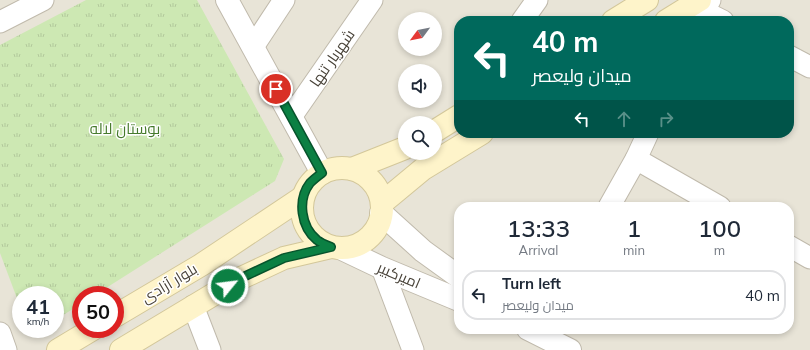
<!DOCTYPE html>
<meta charset="utf-8">
<style>
:root{--surface:#fff;--page:#f6f6f7;--text:#1f2937;--muted:#747a83;--line:#e0e1e3}
body{margin:0;font-family:Mulish,Cairo,sans-serif;background:var(--page);color:var(--text);height:100vh;display:flex;flex-direction:column;font-size:15px;white-space:nowrap}
*{box-sizing:border-box;margin:0}
p{font-size:13px;color:var(--muted)}
.icon{flex:none;width:22px;height:22px;fill:none;stroke:currentColor;stroke-width:2;stroke-linecap:round;stroke-linejoin:round}
.map{position:relative;flex:1;overflow:hidden}
.details{position:absolute;left:454px;top:202px;width:340px;height:132px;display:flex;flex-direction:column;background:var(--surface);border-radius:16px;box-shadow:0 2px 6px #0003}
.details>*{flex:none}
.top-card{position:absolute;left:454px;top:16px;width:340px;height:122px;border-radius:16px;box-shadow:0 2px 6px #0003;background:#00695c;color:#fff;overflow:hidden}
.needle{width:26px;rotate:238deg}
.fabs{position:absolute;left:398px;top:12px;display:grid;gap:8px}
.fabs a{display:grid;place-items:center;width:44px;height:44px;border-radius:50%;background:var(--surface);box-shadow:0 2px 6px #0003;font-size:20px}
.speed{position:absolute;left:12px;top:286px;display:flex;gap:8px;font-size:20px;font-weight:700;text-align:center}
.speed>*{display:grid;place-content:center;width:52px;height:52px;border-radius:50%;background:var(--surface);box-shadow:0 2px 6px #0003;line-height:1}
.speed small{font-size:10px;font-weight:400}
.speed .limit{border:6px solid #d22;background:#fff;color:#111}
.pin{position:absolute;display:grid;place-items:center;width:34px;height:34px;color:#fff;margin:-17px;border:2px solid #fff;border-radius:50%;box-shadow:0 1px 4px #0007}
.me{position:absolute;width:44px;margin:-22px;rotate:61deg;stroke-linejoin:round;filter:drop-shadow(0 0 3px #0008)}
.turn{display:flex;align-items:center;gap:14px;height:84px;padding:0 12px;font-size:18px}
.turn .icon{width:52px;height:52px;stroke-width:2.5}
.turn b{display:block;font-size:28px;line-height:34px}
.lanes{display:flex;align-items:center;height:38px;padding:0 12px;background:#0003;justify-content:center;gap:20px;direction:ltr}
.lanes .off{opacity:.35}
.eta{display:flex;justify-content:space-evenly;align-items:center;height:68px;text-align:center}
.eta b{font-size:24px;font-weight:600;line-height:28px}
ul{padding:0;list-style:none}
li{display:flex;align-items:center;gap:12px;height:50px;margin:0 8px 6px;padding:0 4px;border:2px solid var(--line);border-radius:16px}
li div{flex:1}
li b{display:block;font-size:15px}
li em{font-style:normal}
.map>svg:first-child{display:block}
</style>
<div class="map">
<svg width="810" height="350" viewBox="0 0 810 350">
<defs>
<pattern id="grass-tufts" width="24" height="20" patternUnits="userSpaceOnUse"><rect width="24" height="20" fill="#cde8b3"/><path d="M3 7l-1-3M5 7V3M7 7l1-3M15 17l-1-3M17 17v-4M19 17l1-3" fill="none" stroke="#b2c89b"/></pattern>
</defs>
<rect width="100%" height="100%" fill="#f4f2e9"/>
<!-- residential -->
<path fill="#e8e4d7" fill-rule="evenodd" d="M0 0H810V350H0ZM405 19H435V49H405ZM459 21H789V133H459ZM405 71H435V101H405ZM405 123H435V153H405ZM459 207H789V329H459ZM21 295H55V329H21ZM81 295H115V329H81Z"/>
<!-- grass -->
<polygon fill="url(#grass-tufts)" points="86,0 197,0 284,159 275,181 95,295 81,295 81,304 55,320 55,295 21,295 21,309 0,253 0,45"/>
<g fill="none" stroke-linecap="round" stroke-linejoin="round">
<defs>
<g id="minor">
<polyline points="703,11 723,21"/>
<polyline points="522,21 537,0"/>
<polyline points="698,21 710,0"/>
<polyline points="0,22 43,0"/>
<polyline points="253,47 284,0"/>
<polyline points="789,56 810,67"/>
<polyline points="291,117 372,0"/>
<polyline points="636,159 720,207"/>
<polyline points="609,207 636,159 648,133"/>
<polyline points="789,246 810,258"/>
<polyline points="382,268 413,350"/>
<polyline points="193,306 210,350"/>
<polyline points="0,333 6,350"/>
</g>
<g id="tertiary">
<polyline points="227,0 322,173"/>
<polyline points="381,213 423,251 459,277"/>
<polyline points="340,248 382,268 459,300"/>
<polyline points="528,329 570,350"/>
</g>
<g id="secondary">
<polyline points="613,21 647,0"/>
<polyline points="666,21 700,0"/>
<polyline points="435,131 459,116"/>
<circle cx="342" cy="208" r="40"/>
<polyline points="352,169 405,148"/>
<polyline points="382,203 423,169 482,133"/>
<polyline points="115,316 201,265 303,197"/>
<polyline points="58,350 93,329"/>
<polyline points="121,350 239,279 284,258 331,247"/>
</g>
</defs>
<!-- minor casing -->
<use href="#minor" stroke="#c0baac" stroke-width="23"/>
<!-- tertiary casing -->
<use href="#tertiary" stroke="#c0baac" stroke-width="24"/>
<!-- secondary casing -->
<use href="#secondary" stroke="#d3c79a" stroke-width="24"/>
<!-- minor -->
<use href="#minor" stroke="#fff" stroke-width="21"/>
<!-- tertiary -->
<use href="#tertiary" stroke="#fff" stroke-width="22"/>
<!-- secondary -->
<use href="#secondary" stroke="#fef4ca" stroke-width="22"/>
</g>
<g fill="none" stroke-linecap="round" stroke-linejoin="round">
<defs>
<path id="route" d="M228 286 239 279 284 258 331 247C326 245 321 243 317 240 301 227 297 200 310 183 313 180 318 176 322 173L276 89"/>
</defs>
<!-- route casing -->
<use href="#route" stroke="#07532c" stroke-width="10"/>
<!-- route -->
<use href="#route" stroke="#0b8043" stroke-width="7"/>
</g>
<g text-anchor="middle" dominant-baseline="central" stroke-width="3" stroke-linejoin="round" paint-order="stroke">
<!-- street labels -->
<g font-size="15" fill="#484238" stroke="#fff">
<text transform="translate(332 58) rotate(-55)">شهریار تنها</text>
<text transform="translate(399 275) rotate(23)">امیرکبیر</text>
<text transform="translate(169 283) rotate(-31)">بلوار آزادی</text>
</g>
<!-- park labels -->
<g font-size="15" fill="#457a2b" stroke="#fff">
<text x="125" y="128">بوستان لاله</text>
</g>
</g>
</svg>
<div class="fabs">
<a><svg class="needle" viewBox="-14 -14 28 28"><path d="M0-13l5 13h-10z" fill="#e53935"/><path d="M0 13l5-13h-10z" fill="#747a83"/></svg></a>
<a><svg class="icon" aria-label="sound" viewBox="0 0 24 24"><path d="M4 9h4l5-4v14l-5-4H4zM17 9q2 3 0 6"/></svg></a>
<a><svg class="icon" aria-label="search" viewBox="0 0 24 24"><circle cx="10" cy="10" r="6"/><path d="M15 15l6 6"/></svg></a>
</div>
<div class="speed"><div>41<small>km/h</small></div><div class="limit">50</div></div>
<div class="pin" style="left:276px;top:89px;background:#d93025"><svg class="icon" aria-label="arrive" viewBox="0 0 24 24"><path d="M6 21V4h12l-3 4 3 4H6"/></svg></div>
<svg class="me" style="left:228px;top:286px" viewBox="-20 -20 40 40"><circle r="17" fill="#0b8043" stroke="#fff" stroke-width="3"/><path d="M0-11L8 9 0 5-8 9z" fill="#fff"/></svg>
<div class="top-card">
<div class="turn"><svg class="icon" aria-label="left" viewBox="0 0 24 24"><path d="M17 20v-9H6M10 6l-5 5 5 5"/></svg><div><b>40 m</b>میدان ولیعصر</div></div>
<div class="lanes"><svg class="icon" aria-label="left" viewBox="0 0 24 24"><path d="M17 20v-9H6M10 6l-5 5 5 5"/></svg><svg class="icon off" aria-label="ahead" viewBox="0 0 24 24"><path d="M12 20V5M6 11l6-6 6 6"/></svg><svg class="icon off" aria-label="right" viewBox="0 0 24 24"><path d="M7 20v-9h11M14 6l5 5-5 5"/></svg></div>
</div>
<section class="details">
<div class="eta">
<div><b>13:33</b><p>Arrival</p></div>
<div><b>1</b><p>min</p></div>
<div><b>100</b><p>m</p></div>
</div>
<ul>
<li><svg class="icon" aria-label="left" viewBox="0 0 24 24"><path d="M17 20v-9H6M10 6l-5 5 5 5"/></svg><div><b>Turn left</b><p>میدان ولیعصر</p></div><em>40 m</em></li>
</ul>
</section>
</div>
